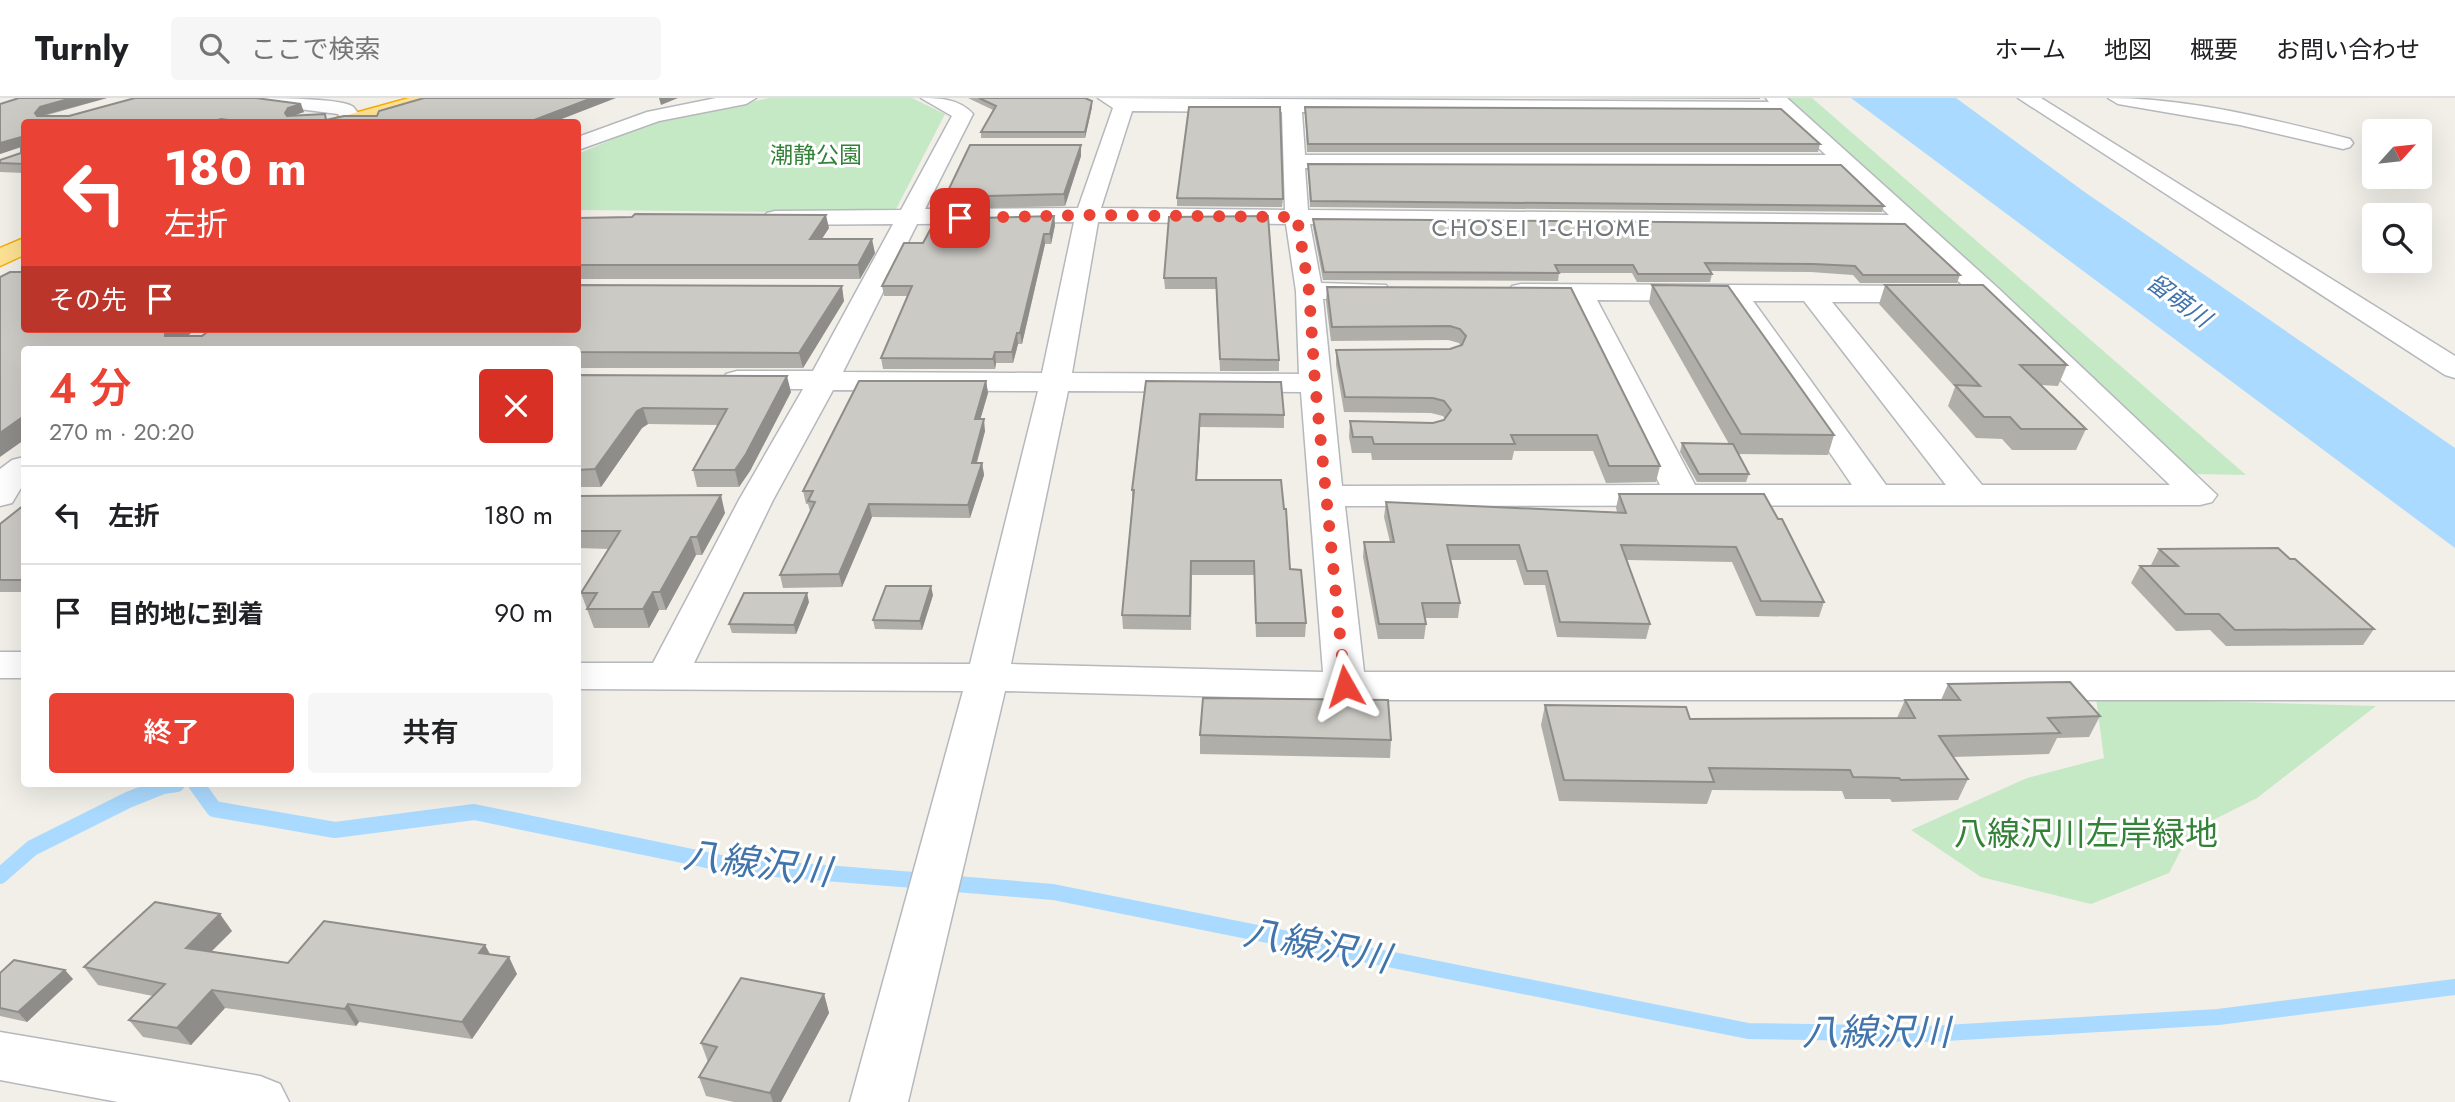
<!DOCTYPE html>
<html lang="ja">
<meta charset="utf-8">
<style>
:root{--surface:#fff;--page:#f6f6f6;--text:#202124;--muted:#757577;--line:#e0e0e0;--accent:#ea4335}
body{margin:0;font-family:Jost,"Noto Sans JP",sans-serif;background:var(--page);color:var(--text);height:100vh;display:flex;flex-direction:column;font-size:26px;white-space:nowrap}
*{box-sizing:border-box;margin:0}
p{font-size:23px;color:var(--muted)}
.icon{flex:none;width:38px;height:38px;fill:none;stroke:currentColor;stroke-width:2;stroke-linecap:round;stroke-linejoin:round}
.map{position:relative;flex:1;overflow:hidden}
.drawer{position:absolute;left:21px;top:248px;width:560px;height:441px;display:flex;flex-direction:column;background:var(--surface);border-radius:7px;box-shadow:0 7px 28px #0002}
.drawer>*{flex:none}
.hud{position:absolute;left:21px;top:21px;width:560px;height:214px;border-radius:7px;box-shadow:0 7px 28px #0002;background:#ea4335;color:#fff;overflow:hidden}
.needle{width:46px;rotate:63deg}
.fabs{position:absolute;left:2362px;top:21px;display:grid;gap:14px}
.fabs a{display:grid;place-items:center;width:70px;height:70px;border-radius:7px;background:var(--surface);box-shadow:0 7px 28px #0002;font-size:35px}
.pin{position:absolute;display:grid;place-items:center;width:60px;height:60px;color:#fff;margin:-30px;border-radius:14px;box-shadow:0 4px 10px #0006}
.me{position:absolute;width:77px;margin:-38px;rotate:354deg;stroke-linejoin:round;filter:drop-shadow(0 0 5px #0008)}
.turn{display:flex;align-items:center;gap:24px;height:147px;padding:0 28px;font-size:32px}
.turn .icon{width:91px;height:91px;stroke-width:2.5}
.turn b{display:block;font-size:49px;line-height:60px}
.then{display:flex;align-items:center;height:66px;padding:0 28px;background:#0003;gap:14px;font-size:26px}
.round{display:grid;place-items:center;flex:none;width:74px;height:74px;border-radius:7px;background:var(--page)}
.head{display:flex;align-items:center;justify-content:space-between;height:119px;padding:0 28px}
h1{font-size:42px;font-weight:600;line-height:52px;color:var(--accent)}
.action{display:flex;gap:14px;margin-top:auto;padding:14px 28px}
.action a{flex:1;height:80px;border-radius:7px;background:var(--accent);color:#fff;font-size:28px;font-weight:600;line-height:80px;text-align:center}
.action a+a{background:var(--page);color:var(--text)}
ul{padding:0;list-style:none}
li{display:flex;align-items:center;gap:21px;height:98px;padding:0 28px;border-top:2px solid var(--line)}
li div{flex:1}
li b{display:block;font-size:26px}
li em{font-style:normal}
header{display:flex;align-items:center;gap:42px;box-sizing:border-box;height:98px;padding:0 35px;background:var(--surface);border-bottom:2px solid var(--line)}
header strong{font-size:33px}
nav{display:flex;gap:38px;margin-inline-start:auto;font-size:24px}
.search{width:490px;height:63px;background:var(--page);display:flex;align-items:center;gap:18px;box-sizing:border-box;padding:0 24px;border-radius:7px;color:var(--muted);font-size:26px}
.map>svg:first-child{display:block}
</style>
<header>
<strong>Turnly</strong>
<div class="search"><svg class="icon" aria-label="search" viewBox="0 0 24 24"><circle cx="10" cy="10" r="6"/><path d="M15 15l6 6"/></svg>ここで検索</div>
<nav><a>ホーム</a><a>地図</a><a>概要</a><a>お問い合わせ</a></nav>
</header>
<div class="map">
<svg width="2455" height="1004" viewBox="0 0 2455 1004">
<rect width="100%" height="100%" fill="#f1efe8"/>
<!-- green -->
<g fill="#c5e8c5">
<polygon points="770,0 912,0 945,16 894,115 578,112 578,56 658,22"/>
<polygon points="1784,0 1812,0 2246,377 2194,376"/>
<polygon points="2096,600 2376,608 2257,700 2191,733 2169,775 2091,806 1981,779 1911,732 2027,680 2104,660"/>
</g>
<!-- water -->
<polygon fill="#aadaff" points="1851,0 1956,0 2086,95 2455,350 2455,450"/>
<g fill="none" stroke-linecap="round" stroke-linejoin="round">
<!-- stream -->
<g stroke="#aadaff" stroke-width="16">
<polyline points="196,686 214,711 335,732 474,714 736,768 926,783"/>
<polyline points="0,778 32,750 128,702 163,688 177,686"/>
<polyline points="944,785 1053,794 1748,933 1929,936 2218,919 2455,889"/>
</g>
<defs>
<g id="minor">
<path d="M250 0C270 0 338 0 352 8 355 10 357 14 359 17L377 20 380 24H344L338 16 260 6Z"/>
<polygon points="716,0 756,0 746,6 659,23 578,52 578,39 647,14"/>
<path d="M921 0C940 0 960 1 973 16L925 111 1078 110 1113 10 1098 0 1769 4 1766 0H1787L1998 190 2217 397 2212 404 2200 407 1345 408 1364 574H2455V602H1345L1005 593 908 1004H850L963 593 578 591V565H653L739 402 803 291H737L726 288 722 282 726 276 737 273H813L893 126 775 127 767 125 763 120 767 115 775 113 901 112 952 18ZM1132 13 1282 14 1285 112 1101 110ZM1302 14 1782 16 1826 57H1305ZM1305 70 1840 71 1889 117 1308 112ZM1074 124 1042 275 843 274 917 126ZM1098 124 1286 126 1296 193 1299 276 1072 275ZM1310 126 1904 131 2170 387H1982L1832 204H1934L1943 202 1947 196 1943 190 1934 188 1521 186 1512 188 1508 194 1512 200 1570 202 1660 387 1342 388 1323 201 1386 199 1390 193 1386 187 1321 185ZM1597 202 1726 203 1852 387H1695ZM1753 203H1804L1946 387H1886ZM833 292 1038 293 970 566 694 565 773 402ZM1068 293 1301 294 1323 574 1011 566Z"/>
<polygon points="2018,0 2041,0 2455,258 2455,280 2445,277"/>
<path d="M2108 0C2190 0 2271 21 2350 41L2353 45 2350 49 2343 51 2240 27 2118 6Z"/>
<polygon points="24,359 24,385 12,405 0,408 0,371 12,362"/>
<rect x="0" y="554" width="24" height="26"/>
<polygon points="0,934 260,978 280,986 289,1004 118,1004 0,982"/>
</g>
<g id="highway">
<polygon points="409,0 441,0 438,4 365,24 334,24 337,20"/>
<polygon points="24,140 24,157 0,168 0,150"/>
</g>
</defs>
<!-- minor casing -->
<use href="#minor" stroke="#b5b8bc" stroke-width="3"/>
<!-- highway casing -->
<use href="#highway" stroke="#f9ab00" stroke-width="3"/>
<!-- minor -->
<use href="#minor" fill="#fff" fill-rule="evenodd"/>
<!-- highway -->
<use href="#highway" fill="#fde293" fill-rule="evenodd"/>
</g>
<!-- wall -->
<g fill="#afaea9">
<polygon points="19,0 107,0 44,18 304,14 295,17 327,22 554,24 24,24 24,75 0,74 0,62 21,55 21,49 0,56 0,6"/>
<polygon points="968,0 1085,0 1092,3 1092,9 1085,40 981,40 981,34 993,12"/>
<polygon points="1539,0 1760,0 1760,1"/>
<polygon points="1305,9 1820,46 1818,54 1307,54"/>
<polygon points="1081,47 1081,58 1065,108 947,111 945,99"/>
<polygon points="1308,66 1884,108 1882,114 1310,109"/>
<polygon points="1177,100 1283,101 1282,109 1177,108"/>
<polygon points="1054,118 1055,127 1051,146 1045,146 1022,246 1018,246 1013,265 996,265 995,271 883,271 881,260 908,198 884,198 882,188"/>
<polygon points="1268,118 1279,262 1279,273 1220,273 1216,191 1165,191 1164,180"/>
<polygon points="578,120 829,130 822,141 875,155 860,181 578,181"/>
<polygon points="1313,121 1960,177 1957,185 1860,185 1853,177 1811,174 1710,173 1712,176 1710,184 1637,184 1632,175 1559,175 1558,183 1323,182 1313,129"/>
<polygon points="0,179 196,231 187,238 202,238 844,203 803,270 578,270 578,252 24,252"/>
<polygon points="1652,187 1834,337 1828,357 1738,356 1749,376 1746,384 1697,384 1680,354 1682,345 1729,346 1649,205"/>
<polygon points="1885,187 2067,267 2058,288 2041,287 2086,331 2076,352 2012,352 2002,341 1976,340 1948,308 1955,289 1879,206"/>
<polygon points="1327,189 1571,190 1660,368 1656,384 1606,385 1593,353 1514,353 1512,362 1372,362 1371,355 1352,355 1349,339 1350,323 1433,325 1445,321 1443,318 1431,315 1344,314 1336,267 1336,252 1450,251 1460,247 1459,245 1448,242 1331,243 1326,204"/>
<polygon points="578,277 791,294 750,373 739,389 697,389 693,372 718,327 648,326 642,330 601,389 578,389"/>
<polygon points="986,283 988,295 980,321 985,333 977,365 982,365 984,377 970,420 872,419 842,489 783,490 780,477 810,413 808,406 806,406 803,393"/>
<polygon points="1146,283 1284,317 1284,330 1200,329 1197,382 1290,471 1306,525 1305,539 1256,539 1254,477 1192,477 1191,532 1123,531 1122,517 1132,406 1132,392"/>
<polygon points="1619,396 1764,396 1824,504 1819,519 1756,518 1732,464 1627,462 1650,526 1646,541 1557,539 1545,487 1524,487 1516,462 1450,462 1460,505 1458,520 1424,520 1426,526 1424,541 1378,541 1363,459 1364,444 1390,444 1384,419 1386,404 1617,414 1616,410"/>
<polygon points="578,398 725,415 702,457 696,457 666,512 659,512 649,530 594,530 581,495 609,451 578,450"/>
<polygon points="24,407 24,494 0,494 0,426"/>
<polygon points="2159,451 2374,531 2363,547 2226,548 2210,532 2176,533 2131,485 2140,468 2152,468 2151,467"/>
<polygon points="933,497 922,532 875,531 873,522"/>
<polygon points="809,504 796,536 732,535 729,526"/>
<polygon points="1948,586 2100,618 2089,639 2057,640 2049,656 1953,659 1968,681 1958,702 1892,704 1890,701 1845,701 1842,693 1712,692 1707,706 1559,703 1541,627 1545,607 1690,621 1897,620 1905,602 1941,602"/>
<polygon points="1200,637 1391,642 1390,660 1200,656"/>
<polygon points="232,833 211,853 288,865 485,847 490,856 517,876 472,941 359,924 356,928 225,910 191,947 143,939 129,922 153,898 98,887 84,869"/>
<polygon points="0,875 73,881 27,924 0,918"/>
<polygon points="824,896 829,915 781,1004 734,1004 706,998 699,979 708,964 701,945"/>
</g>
<!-- shaded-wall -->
<g fill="#8f8d8a">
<polygon points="72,0 107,0 44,17 39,24 35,15 40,9"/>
<polygon points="592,0 616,0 554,24 529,24"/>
<polygon points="659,0 678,0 661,7"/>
<polygon points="1092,3 1092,9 1085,40 1085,34"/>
<polygon points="301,6 304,14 292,18 288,24 285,15 288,10"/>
<polygon points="21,39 24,48 0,56 0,45"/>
<polygon points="1081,47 1081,58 1065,108 1064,96"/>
<polygon points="826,117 829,130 812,155 810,141"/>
<polygon points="1054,118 1055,127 1051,146 1050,136"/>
<polygon points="1044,136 1045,146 1022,246 1020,235"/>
<polygon points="872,141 875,155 860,181 858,167"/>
<polygon points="842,188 844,203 803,270 799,255"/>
<polygon points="170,231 196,231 173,250 165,238 165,235"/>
<polygon points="1017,235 1018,246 1013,265 1012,254"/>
<polygon points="995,254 996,265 995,271 993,261"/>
<polygon points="787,278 791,294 750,373 739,389 735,372"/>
<polygon points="986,283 988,295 977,333 975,321"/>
<polygon points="643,310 648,326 642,330 601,389 595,371 637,313"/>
<polygon points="1200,316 1200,329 1196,395 1196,382"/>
<polygon points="24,318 24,342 0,359 0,335"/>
<polygon points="984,321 985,333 973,377 972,365"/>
<polygon points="982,365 984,377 970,420 968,407"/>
<polygon points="721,397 725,415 702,457 697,439"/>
<polygon points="869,406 872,419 842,489 839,476"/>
<polygon points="691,439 696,457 666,512 660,494"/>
<polygon points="931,488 933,497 922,532 920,523"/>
<polygon points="653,494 659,512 649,530 643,511"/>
<polygon points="807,495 809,504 796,536 794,527"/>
<polygon points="220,816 232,833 198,867 186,850"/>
<polygon points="485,847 494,864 479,855"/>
<polygon points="509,859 517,876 472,941 462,924"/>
<polygon points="65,872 73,881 27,924 18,914"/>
<polygon points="212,892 225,910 191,947 177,930"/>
<polygon points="824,896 829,915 781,1004 773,1004 770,995"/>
<polygon points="348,906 359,924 356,928 345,911"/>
</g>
<!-- building -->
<g fill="#cccac5" stroke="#8f8d8a" stroke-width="2">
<polygon points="19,0 72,0 40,9 35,15 37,18 69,18 135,0 256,0 301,6 288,10 285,15 287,18 325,16 326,22 344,18 377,18 379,13 424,0 592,0 529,24 243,24 221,21 212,24 24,24 24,66 0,65 0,62 21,55 21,39 0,45 0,6"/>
<polygon points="979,0 1085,0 1092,3 1085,34 981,34 996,8"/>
<polygon points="1189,9 1280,9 1283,101 1177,100"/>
<polygon points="1305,9 1781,11 1820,46 1308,46"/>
<polygon points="970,47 1081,47 1064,96 945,99"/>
<polygon points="1308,66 1841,67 1884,108 1311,103"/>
<polygon points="635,116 826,117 810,141 872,141 858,167 578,167 578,120 632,119"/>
<polygon points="1054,118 1050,136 1044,136 1020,235 1017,235 1012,254 995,254 993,261 881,260 912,188 882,188 904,145 923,145 936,121"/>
<polygon points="1268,118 1279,262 1220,261 1216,180 1164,180 1169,119"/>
<polygon points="1313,121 1905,126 1960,177 1863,177 1855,168 1813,166 1705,165 1712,176 1638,176 1633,167 1555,167 1559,175 1324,174"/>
<polygon points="10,174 24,174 24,231 170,231 165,235 165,238 202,238 211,231 578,231 578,187 842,188 799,255 578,254 578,252 24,252 24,318 0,335 0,179"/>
<polygon points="1652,187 1728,188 1834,337 1741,336"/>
<polygon points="1885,187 1983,187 2067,267 2020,267 2086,331 2021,331 2010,319 1984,319 1955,287 1980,288"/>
<polygon points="1327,189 1571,190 1660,368 1609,368 1597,337 1511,337 1515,346 1374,346 1372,339 1353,339 1350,323 1433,325 1444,322 1451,312 1444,303 1433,300 1345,299 1336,252 1450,251 1462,247 1466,238 1460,231 1450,228 1332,229"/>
<polygon points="578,277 787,278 746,356 735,372 693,372 727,311 643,310 637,313 595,371 578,372"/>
<polygon points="859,283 986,283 975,321 984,321 972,365 982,365 968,407 869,406 839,476 780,477 815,404 808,403 813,393 803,393"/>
<polygon points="1146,283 1281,284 1284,317 1200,316 1196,382 1281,382 1284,411 1286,411 1290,471 1301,472 1306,525 1256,525 1254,463 1191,463 1190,518 1122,517 1134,392 1132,392"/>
<polygon points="1682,345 1733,346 1749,376 1699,376"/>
<polygon points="1619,396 1764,396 1778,421 1782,421 1824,504 1761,503 1736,449 1621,447 1650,526 1560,524 1547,473 1527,473 1519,447 1447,447 1460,505 1422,505 1426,526 1379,526 1364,444 1394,444 1386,404 1626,415"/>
<polygon points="721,397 697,439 691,439 660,494 653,494 643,511 587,511 597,495 581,495 620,433 578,433 578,398"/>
<polygon points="24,407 24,482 0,482 0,426"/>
<polygon points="2278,450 2290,461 2295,461 2374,531 2235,532 2219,516 2185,516 2140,468 2178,468 2159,451"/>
<polygon points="886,488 931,488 920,523 873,522"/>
<polygon points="744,495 807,495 794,527 729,526"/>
<polygon points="2070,584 2100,618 2048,620 2060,635 1939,638 1968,681 1901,682 1899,680 1853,679 1850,672 1709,670 1714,684 1564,682 1545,607 1686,609 1690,621 1915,620 1905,602 1960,602 1948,586"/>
<polygon points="1203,600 1388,602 1391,642 1200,637"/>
<polygon points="155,804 220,816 186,850 288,865 324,823 485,847 479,855 509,859 462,924 348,906 345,911 212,892 177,930 129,922 165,886 84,869"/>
<polygon points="14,862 65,872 18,914 0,910 0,875"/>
<polygon points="741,880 824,896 770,995 699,979 717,949 701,945"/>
</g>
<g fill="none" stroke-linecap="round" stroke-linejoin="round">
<!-- route -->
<polyline stroke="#ea4335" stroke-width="12" stroke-dasharray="0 21.6" points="960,120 1087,117 1297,119 1309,193 1315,285 1345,588"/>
</g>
<g text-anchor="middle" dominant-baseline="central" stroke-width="6" stroke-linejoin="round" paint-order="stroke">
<!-- far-park labels -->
<g font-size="23" fill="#348238" stroke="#fff">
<text x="816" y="57">潮静公園</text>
</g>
<!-- far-neighbourhood labels -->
<g font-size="24" letter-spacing="2" fill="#70757a" stroke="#fff">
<text x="1542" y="129">CHOSEI 1-CHOME</text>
</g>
<!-- far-water labels -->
<g font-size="24" font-style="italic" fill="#4174aa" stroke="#fff">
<text transform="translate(2179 202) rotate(36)">留萌川</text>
</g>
<!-- near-park labels -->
<g font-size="33" fill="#348238" stroke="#fff">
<text x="2086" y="735">八線沢川左岸緑地</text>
</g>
<!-- near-water labels -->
<g font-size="37" font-style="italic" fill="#4174aa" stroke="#fff">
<text transform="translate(757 765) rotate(7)">八線沢川</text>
<text transform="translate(1317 847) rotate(11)">八線沢川</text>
<text x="1876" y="934">八線沢川</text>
</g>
</g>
</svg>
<div class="fabs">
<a><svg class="needle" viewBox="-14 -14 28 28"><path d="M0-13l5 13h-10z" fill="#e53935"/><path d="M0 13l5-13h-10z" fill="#757577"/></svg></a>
<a><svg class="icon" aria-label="search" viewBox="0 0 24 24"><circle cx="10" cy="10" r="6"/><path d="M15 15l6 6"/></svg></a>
</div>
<div class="pin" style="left:960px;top:120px;background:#d93025"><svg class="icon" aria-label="arrive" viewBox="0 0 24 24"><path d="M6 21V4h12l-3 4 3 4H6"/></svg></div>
<svg class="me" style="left:1345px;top:588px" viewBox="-20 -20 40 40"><path d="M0-17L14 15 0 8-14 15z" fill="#ea4335" stroke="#fff" stroke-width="4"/></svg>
<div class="hud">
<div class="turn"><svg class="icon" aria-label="left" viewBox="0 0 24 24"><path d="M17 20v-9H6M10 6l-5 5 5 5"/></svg><div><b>180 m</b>左折</div></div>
<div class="then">その先<svg class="icon" aria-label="arrive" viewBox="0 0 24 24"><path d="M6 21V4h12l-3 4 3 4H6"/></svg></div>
</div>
<section class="drawer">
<div class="head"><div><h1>4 分</h1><p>270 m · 20:20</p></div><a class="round" style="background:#d93025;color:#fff"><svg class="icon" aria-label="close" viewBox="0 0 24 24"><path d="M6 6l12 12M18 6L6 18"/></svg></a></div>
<ul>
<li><svg class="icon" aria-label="left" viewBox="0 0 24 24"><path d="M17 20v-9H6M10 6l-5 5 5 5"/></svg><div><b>左折</b></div><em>180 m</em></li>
<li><svg class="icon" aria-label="arrive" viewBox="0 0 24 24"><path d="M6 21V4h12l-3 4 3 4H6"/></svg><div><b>目的地に到着</b></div><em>90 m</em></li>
</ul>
<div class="action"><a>終了</a><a>共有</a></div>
</section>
</div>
